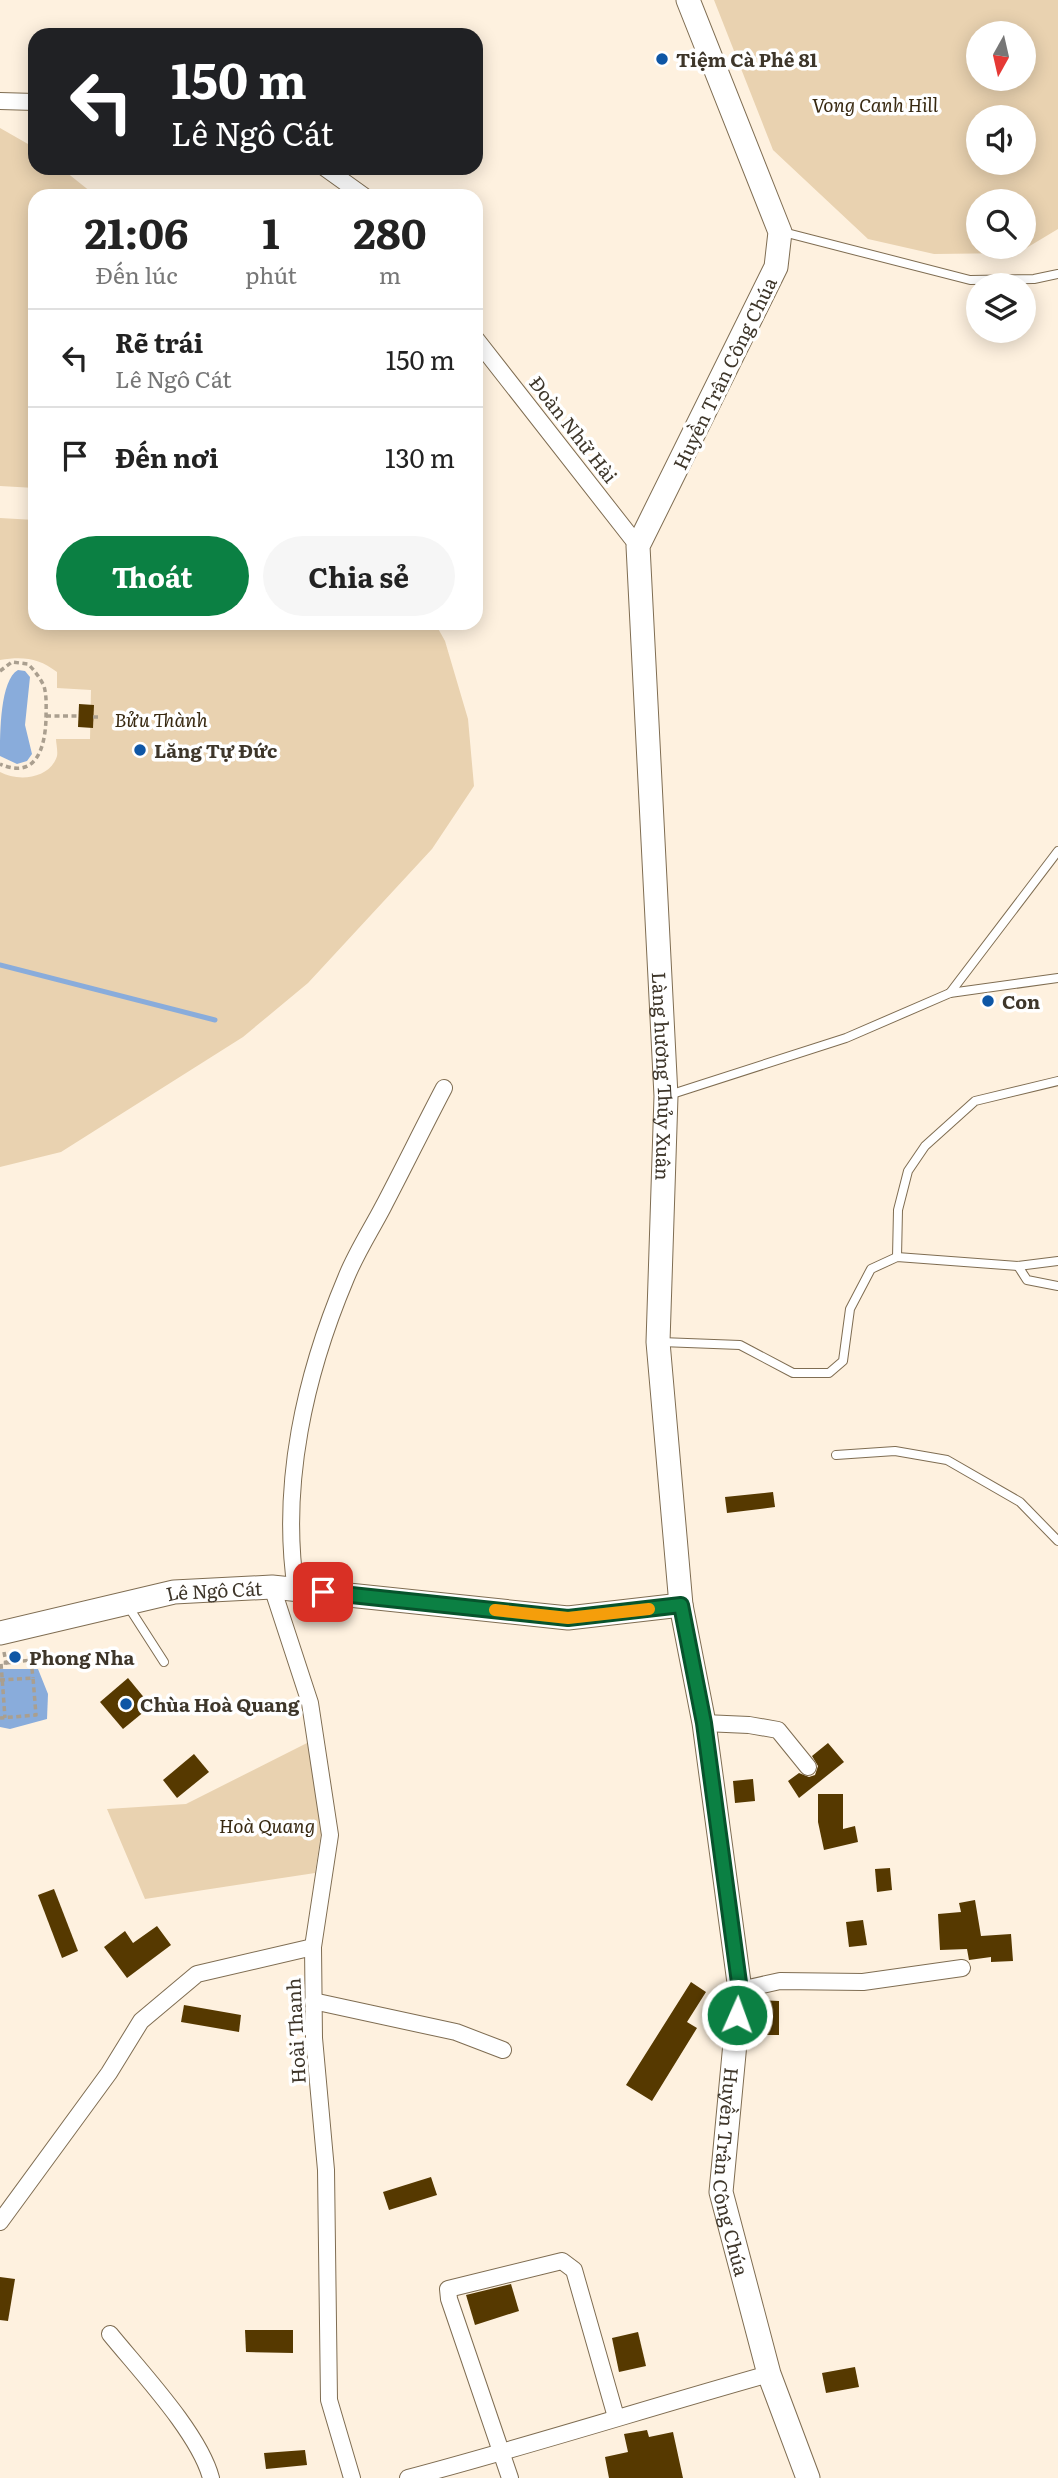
<!DOCTYPE html>
<html lang="vi">
<meta charset="utf-8">
<style>
:root{--surface:#fff;--page:#f6f6f6;--text:#222;--muted:#767676;--line:#e0e0e0;--accent:#0b8043}
body{margin:0;font-family:Literata,serif;background:var(--page);color:var(--text);height:100vh;display:flex;flex-direction:column;font-size:26px;white-space:nowrap}
*{box-sizing:border-box;margin:0}
p{font-size:23px;color:var(--muted)}
.icon{flex:none;width:38px;height:38px;fill:none;stroke:currentColor;stroke-width:2;stroke-linecap:round;stroke-linejoin:round}
.map{position:relative;flex:1;overflow:hidden}
.sheet{position:absolute;left:28px;top:189px;width:455px;height:441px;display:flex;flex-direction:column;background:var(--surface);border-radius:21px;box-shadow:0 4px 18px #0003}
.sheet>*{flex:none}
.banner{position:absolute;left:28px;top:28px;width:455px;height:147px;border-radius:21px;box-shadow:0 4px 18px #0003;background:#202124;color:#fff;overflow:hidden}
.needle{width:46px;rotate:188deg}
.fabs{position:absolute;left:966px;top:21px;display:grid;gap:14px}
.fabs a{display:grid;place-items:center;width:70px;height:70px;border-radius:50%;background:var(--surface);box-shadow:0 4px 18px #0003;font-size:35px}
.pin{position:absolute;display:grid;place-items:center;width:60px;height:60px;color:#fff;margin:-30px;border-radius:14px;box-shadow:0 4px 10px #0006}
.me{position:absolute;width:77px;margin:-38px;rotate:2deg;stroke-linejoin:round;filter:drop-shadow(0 0 5px #0008)}
.turn{display:flex;align-items:center;gap:24px;height:147px;padding:0 28px;font-size:32px}
.turn .icon{width:91px;height:91px;stroke-width:2.5}
.turn b{display:block;font-size:49px;line-height:60px}
.eta{display:flex;justify-content:space-evenly;align-items:center;height:119px;text-align:center}
.eta b{font-size:42px;font-weight:700;line-height:49px}
.primary-button{display:flex;gap:14px;margin-top:auto;padding:14px 28px}
.primary-button a{flex:1;height:80px;border-radius:42px;background:var(--accent);color:#fff;font-size:28px;font-weight:700;line-height:80px;text-align:center}
.primary-button a+a{background:var(--page);color:var(--text)}
ul{padding:0;list-style:none}
li{display:flex;align-items:center;gap:21px;height:98px;padding:0 28px;border-top:2px solid var(--line)}
li div{flex:1}
li b{display:block;font-size:26px}
li em{font-style:normal}
.map>svg:first-child{display:block}
</style>
<div class="map">
<svg width="1058" height="2478" viewBox="0 0 1058 2478">
<rect width="100%" height="100%" fill="#fef1df"/>
<!-- green -->
<g fill="#e9d2b0" fill-rule="evenodd">
<path d="M714 0H1058V229L1018 253 934 254 868 239 773 150ZM978 33H1024V79H978ZM978 117H1024V163H978ZM978 201H1024V247H978Z"/>
<polygon points="0,128 35,148 35,168 61,168 96,196 35,196 35,488 0,486"/>
<path d="M0 518 35 520V623H435L445 641 468 719 474 786 432 849 308 983 243 1037 61 1152 0 1167V772C18 782 50 779 57 756 58 751 56 743 56 739H90L91 690 57 688V672C39 658 23 656 0 660Z"/>
<polygon points="307,1743 323,1821 315,1873 145,1899 107,1809 186,1804"/>
</g>
<!-- water -->
<g fill="#89acdb">
<path d="M18 670 25 671 30 677 25 725 32 754 27 761 17 764 0 756C0 733 0 680 18 670Z"/>
<polygon points="0,1669 38,1669 48,1694 47,1719 10,1729 0,1727"/>
</g>
<g fill="none" stroke-linecap="round" stroke-linejoin="round">
<!-- stream -->
<polyline stroke="#89acdb" stroke-width="5" points="0,965 215,1020"/>
</g>
<!-- building -->
<g fill="#563900">
<polygon points="79,704 94,705 93,728 78,727"/>
<polygon points="773,1492 775,1507 727,1513 725,1497"/>
<polygon points="128,1678 151,1706 123,1729 100,1702"/>
<polygon points="828,1743 844,1762 799,1798 788,1781 799,1773 809,1777 815,1775 818,1766 812,1756"/>
<polygon points="194,1754 209,1772 177,1798 163,1780"/>
<polygon points="753,1779 755,1801 735,1803 733,1781"/>
<polygon points="818,1794 843,1794 843,1829 855,1826 858,1842 824,1850 818,1822"/>
<polygon points="890,1868 892,1890 877,1892 875,1869"/>
<polygon points="54,1889 78,1951 62,1958 38,1895"/>
<polygon points="975,1900 981,1936 1011,1934 1013,1961 991,1962 991,1957 969,1960 967,1949 940,1950 938,1914 961,1912 959,1903"/>
<polygon points="863,1920 867,1945 849,1947 846,1922"/>
<polygon points="157,1926 171,1945 127,1978 104,1947 125,1931 133,1943"/>
<polygon points="691,1982 706,1992 687,2022 697,2028 652,2101 626,2085"/>
<polygon points="753,2000 779,2001 779,2035 751,2035"/>
<polygon points="184,2005 241,2015 239,2032 181,2022"/>
<polygon points="431,2177 437,2195 389,2210 383,2192"/>
<polygon points="0,2277 15,2279 8,2321 0,2320"/>
<polygon points="511,2284 519,2311 475,2325 466,2295"/>
<polygon points="245,2330 293,2330 293,2353 246,2352"/>
<polygon points="638,2332 646,2366 619,2372 612,2338"/>
<polygon points="855,2367 859,2387 826,2393 822,2373"/>
<polygon points="647,2430 649,2437 673,2432 683,2478 609,2478 605,2457 628,2452 624,2434"/>
<polygon points="305,2450 307,2465 266,2469 264,2453"/>
</g>
<g fill="none" stroke-linecap="round" stroke-linejoin="round">
<defs>
<g id="lane">
<polyline points="783,232 970,280 1034,279 1058,274"/>
<polyline points="950,993 1058,851"/>
<polyline points="669,1095 846,1038 950,993 1058,978"/>
<polyline points="897,1257 898,1210 908,1171 925,1146 975,1101 1058,1081"/>
<polyline points="1018,1266 1027,1280 1058,1286"/>
<polyline points="661,1342 740,1345 793,1373 829,1373 843,1361 850,1309 871,1269 897,1257 1018,1266 1058,1261"/>
<polyline points="836,1455 895,1451 947,1460 1020,1502 1058,1541"/>
<polyline points="128,1606 164,1662"/>
</g>
<g id="street">
<polyline points="0,101 35,102"/>
<polyline points="325,168 364,196"/>
<polyline points="476,339 638,546"/>
<polyline points="272,1587 310,1703 330,1835 313,1947 314,2038 326,2170 329,2400 352,2478"/>
<path d="M296 1590C280 1485 305 1375 346 1278 356 1253 371 1230 383 1207 404 1167 423 1128 444 1088"/>
<polyline points="704,1723 749,1725 778,1730 808,1767"/>
<polyline points="740,1990 780,1981 863,1982 962,1968"/>
<polyline points="313,2001 456,2032 503,2050"/>
<polyline points="0,2222 109,2073 141,2021 197,1974 313,1947"/>
<path d="M110 2334C140 2371 199 2433 211 2478"/>
<path d="M408 2478C529 2446 648 2408 769 2374"/>
<polyline points="510,2478 449,2299 448,2289 562,2261 574,2270 616,2417"/>
</g>
<g id="secondary">
<path id="s1" d="M688 0 780 232 776 267 638 546 666 1096 658 1342 681 1605 704 1723 740 1990 721 2192 769 2374 808 2478"/>
<path id="s2" d="M0 1633 174 1592 272 1587 568 1618 681 1605"/>
</g>
</defs>
<!-- lane casing -->
<use href="#lane" stroke="#7f6d52" stroke-width="10"/>
<!-- street casing -->
<use href="#street" stroke="#7f6d52" stroke-width="18"/>
<!-- secondary casing -->
<use href="#secondary" stroke="#7f6d52" stroke-width="25"/>
<!-- path -->
<g stroke="#aa9f8f" stroke-width="3.5" stroke-dasharray="5 3.5" stroke-linecap="butt">
<path d="M0 671 12 662 28 664C35 671 40 678 44 686 47 697 46 708 46 719 45 748 36 780 0 764"/>
<polyline points="46,716 78,716"/>
<polyline points="93,717 101,717"/>
<polyline points="4,1652 6,1663 1,1663 5,1718"/>
<polyline points="6,1663 31,1660 33,1678"/>
<polyline points="0,1680 33,1678 36,1715 0,1718"/>
</g>
<!-- lane -->
<use href="#lane" stroke="#fff" stroke-width="8"/>
<!-- street -->
<use href="#street" stroke="#fff" stroke-width="16"/>
<!-- secondary -->
<use href="#secondary" stroke="#fff" stroke-width="23"/>
</g>
<g fill="none" stroke-linecap="round" stroke-linejoin="round">
<defs>
<polyline id="route" points="323,1592 568,1618 681,1605 704,1723 740,1990 737,2015"/>
</defs>
<!-- route casing -->
<use href="#route" stroke="#07532c" stroke-width="18"/>
<!-- route -->
<use href="#route" stroke="#0b8043" stroke-width="12"/>
<!-- slow -->
<polyline stroke="#f59e0b" stroke-width="12" points="495,1610 568,1618 649,1609"/>
</g>
<!-- markers -->
<g fill="#0e56a5" stroke="#fff" stroke-width="2.5">
<circle cx="662" cy="59" r="7"/>
<circle cx="140" cy="750" r="7"/>
<circle cx="988" cy="1001" r="7"/>
<circle cx="15" cy="1657" r="7"/>
<circle cx="126" cy="1704" r="7"/>
</g>
<g text-anchor="middle" dominant-baseline="central" stroke-width="7" stroke-linejoin="round" paint-order="stroke">
<!-- poi labels -->
<g font-size="19" font-weight="bold" fill="#3e362a" stroke="#fff" text-anchor="start">
<text x="676" y="59">Tiệm Cà Phê 81</text>
<text x="154" y="750">Lăng Tự Đức</text>
<text x="1002" y="1001">Con</text>
<text x="29" y="1657">Phong Nha</text>
<text x="140" y="1704">Chùa Hoà Quang</text>
</g>
<!-- park labels -->
<g font-size="19" font-style="italic" fill="#382911" stroke="#fff">
<text x="875" y="104">Vong Canh Hill</text>
<text x="161" y="719">Bửu Thành</text>
<text x="267" y="1825">Hoà Quang</text>
</g>
<!-- street labels -->
<g font-size="19" fill="#3e362a" stroke="#fff">
<text transform="translate(724 373) rotate(-64)">Huyền Trân Công Chúa</text>
<text transform="translate(574 429) rotate(52)">Đoàn Nhữ Hài</text>
<text stroke="none"><textPath href="#s1" startOffset="1127">Làng hương Thủy Xuân</textPath></text>
<text stroke="none"><textPath href="#s2" startOffset="219">Lê Ngô Cát</textPath></text>
<text transform="translate(295 2031) rotate(-93)">Hoài Thanh</text>
<text stroke="none"><textPath href="#s1" startOffset="2230">Huyền Trân Công Chúa</textPath></text>
</g>
</g>
</svg>
<div class="fabs">
<a><svg class="needle" viewBox="-14 -14 28 28"><path d="M0-13l5 13h-10z" fill="#e53935"/><path d="M0 13l5-13h-10z" fill="#767676"/></svg></a>
<a><svg class="icon" aria-label="sound" viewBox="0 0 24 24"><path d="M4 9h4l5-4v14l-5-4H4zM17 9q2 3 0 6"/></svg></a>
<a><svg class="icon" aria-label="search" viewBox="0 0 24 24"><circle cx="10" cy="10" r="6"/><path d="M15 15l6 6"/></svg></a>
<a><svg class="icon" aria-label="layers" viewBox="0 0 24 24"><path d="M12 4l9 5-9 5-9-5zM3 14l9 5 9-5"/></svg></a>
</div>
<div class="pin" style="left:323px;top:1592px;background:#d93025"><svg class="icon" aria-label="arrive" viewBox="0 0 24 24"><path d="M6 21V4h12l-3 4 3 4H6"/></svg></div>
<svg class="me" style="left:737px;top:2015px" viewBox="-20 -20 40 40"><circle r="17" fill="#0b8043" stroke="#fff" stroke-width="3"/><path d="M0-11L8 9 0 5-8 9z" fill="#fff"/></svg>
<div class="banner">
<div class="turn"><svg class="icon" aria-label="left" viewBox="0 0 24 24"><path d="M17 20v-9H6M10 6l-5 5 5 5"/></svg><div><b>150 m</b>Lê Ngô Cát</div></div>
</div>
<section class="sheet">
<div class="eta">
<div><b>21:06</b><p>Đến lúc</p></div>
<div><b>1</b><p>phút</p></div>
<div><b>280</b><p>m</p></div>
</div>
<ul>
<li><svg class="icon" aria-label="left" viewBox="0 0 24 24"><path d="M17 20v-9H6M10 6l-5 5 5 5"/></svg><div><b>Rẽ trái</b><p>Lê Ngô Cát</p></div><em>150 m</em></li>
<li><svg class="icon" aria-label="arrive" viewBox="0 0 24 24"><path d="M6 21V4h12l-3 4 3 4H6"/></svg><div><b>Đến nơi</b></div><em>130 m</em></li>
</ul>
<div class="primary-button"><a>Thoát</a><a>Chia sẻ</a></div>
</section>
</div>
